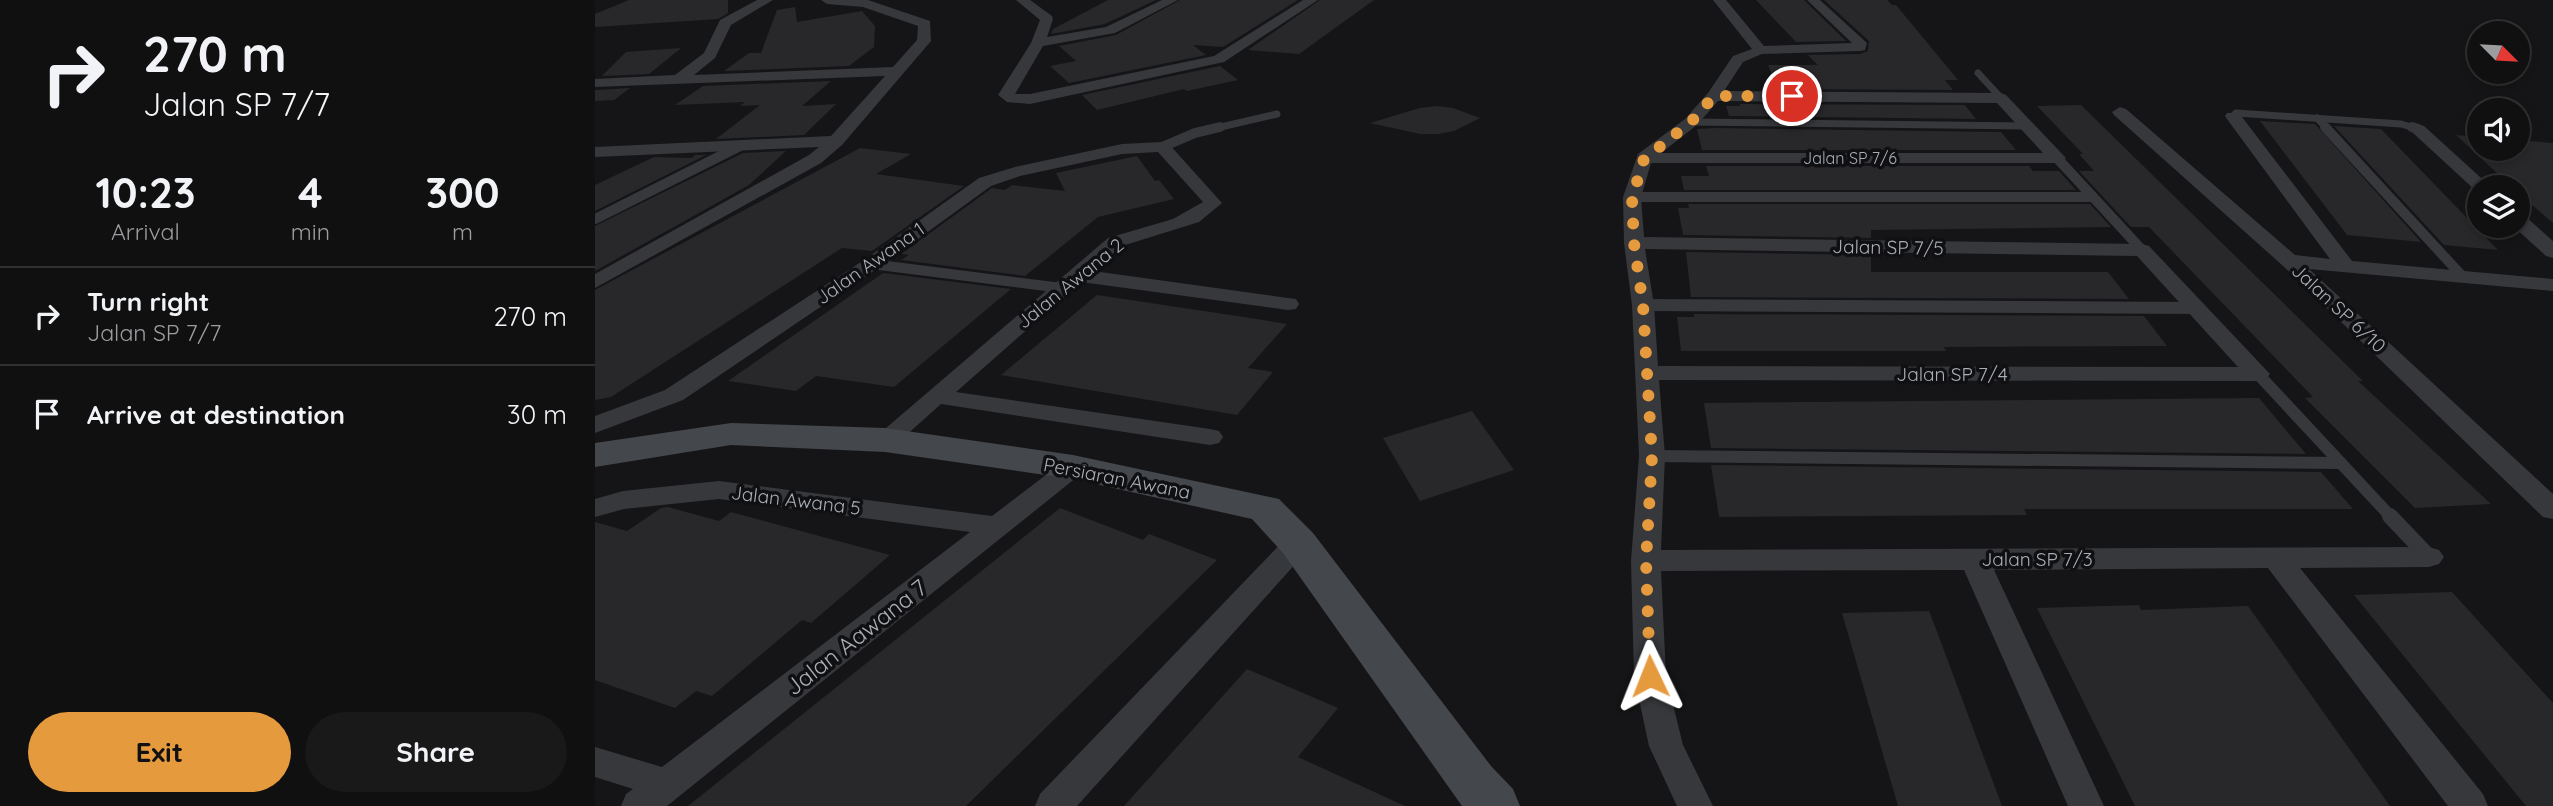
<!DOCTYPE html>
<style>
:root{--surface:#101011;--page:#19191a;--text:#f1f3f6;--muted:#9c9d9f;--line:#303031;--accent:#e69a3e}
body{margin:0;font-family:Quicksand,sans-serif;background:var(--page);color:var(--text);height:100vh;display:flex;flex-direction:column;font-size:26px;white-space:nowrap}
*{box-sizing:border-box;margin:0}
p{font-size:23px;color:var(--muted)}
.icon{flex:none;width:38px;height:38px;fill:none;stroke:currentColor;stroke-width:2;stroke-linecap:round;stroke-linejoin:round}
.map{position:relative;flex:1;overflow:hidden}
.sheet{display:flex;flex-direction:column;background:var(--surface);width:595px}
.sheet>*{flex:none}
.banner{background:#101011;color:var(--text);overflow:hidden}
.needle{width:46px;rotate:114deg}
.buttons{position:absolute;left:1872px;top:21px;display:grid;gap:14px}
.buttons a{display:grid;place-items:center;width:63px;height:63px;border-radius:50%;background:var(--surface);box-shadow:0 4px 10px #0003,0 0 0 2px var(--line);font-size:35px}
.pin{position:absolute;display:grid;place-items:center;width:60px;height:60px;color:#fff;margin:-30px;border:4px solid #fff;border-radius:50%;box-shadow:0 2px 7px #0007}
.me{position:absolute;width:77px;margin:-38px;rotate:358deg;stroke-linejoin:round;filter:drop-shadow(0 0 5px #0008)}
.turn{display:flex;align-items:center;gap:24px;height:147px;padding:0 28px;font-size:32px}
.turn .icon{width:91px;height:91px;stroke-width:2.5}
.turn b{display:block;font-size:49px;line-height:60px}
.eta{display:flex;justify-content:space-evenly;align-items:center;height:119px;text-align:center}
.eta b{font-size:42px;font-weight:700;line-height:49px}
.primary-button{display:flex;gap:14px;margin-top:auto;padding:14px 28px}
.primary-button a{flex:1;height:80px;border-radius:42px;background:var(--accent);color:#111;font-size:28px;font-weight:700;line-height:80px;text-align:center}
.primary-button a+a{background:var(--page);color:var(--text)}
ul{padding:0;list-style:none}
li{display:flex;align-items:center;gap:21px;height:98px;padding:0 28px;border-top:2px solid var(--line)}
li div{flex:1}
li b{display:block;font-size:26px}
li em{font-style:normal}
main{display:flex;flex:1;min-height:0}
.map>svg:first-child{display:block}
</style>
<main>
<section class="sheet">
<div class="banner">
<div class="turn"><svg class="icon" aria-label="right" viewBox="0 0 24 24"><path d="M7 20v-9h11M14 6l5 5-5 5"/></svg><div><b>270 m</b>Jalan SP 7/7</div></div>
</div>
<div class="eta">
<div><b>10:23</b><p>Arrival</p></div>
<div><b>4</b><p>min</p></div>
<div><b>300</b><p>m</p></div>
</div>
<ul>
<li><svg class="icon" aria-label="right" viewBox="0 0 24 24"><path d="M7 20v-9h11M14 6l5 5-5 5"/></svg><div><b>Turn right</b><p>Jalan SP 7/7</p></div><em>270 m</em></li>
<li><svg class="icon" aria-label="arrive" viewBox="0 0 24 24"><path d="M6 21V4h12l-3 4 3 4H6"/></svg><div><b>Arrive at destination</b></div><em>30 m</em></li>
</ul>
<div class="primary-button"><a>Exit</a><a>Share</a></div>
</section>
<div class="map">
<svg width="1958" height="806" viewBox="0 0 1958 806">
<rect width="100%" height="100%" fill="#151517"/>
<!-- building -->
<g fill="#28282b">
<polygon points="34,0 133,0 133,13 123,19 0,27 0,14"/>
<polygon points="513,0 561,0 510,24 456,34 458,29"/>
<polygon points="585,0 703,0 628,47 598,45 611,55 474,83 455,66 481,61 464,46 521,35"/>
<polygon points="725,0 779,0 704,54 653,50"/>
<polygon points="1161,0 1209,0 1251,41 1201,42"/>
<polygon points="1229,0 1292,0 1297,5 1301,5 1363,80 1350,80 1358,90 1183,89 1173,65 1223,65 1213,55 1265,54 1273,51 1274,41"/>
<polygon points="200,7 202,22 267,11 280,26 279,47 254,66 129,71 154,53 166,53 182,10"/>
<polygon points="86,48 54,74 7,76 31,52"/>
<polygon points="625,66 643,80 592,91 589,89 502,110 487,95"/>
<polygon points="236,81 207,106 241,104 209,135 121,139 165,105 145,106 150,102 80,105 108,86"/>
<polygon points="35,88 19,100 0,101 0,90"/>
<polygon points="1145,104 1370,105 1381,119 1134,116 1131,106 1145,106"/>
<polygon points="1486,105 1768,381 1763,381 1896,504 1820,508 1710,398 1718,397 1554,227 1536,227 1484,171 1499,171 1484,154 1488,154 1442,106"/>
<polygon points="842,106 858,108 885,118 859,131 843,134 825,134 775,123 825,108"/>
<polygon points="1665,121 1720,124 1826,242 1752,235"/>
<polygon points="1739,126 1786,129 1903,250 1849,245"/>
<polygon points="1120,128 1406,132 1421,150 1107,150 1102,129"/>
<polygon points="1861,135 1885,137 1885,149 1923,149 1923,140 1958,143 1958,223 1923,193 1923,187 1917,187"/>
<polygon points="265,148 316,154 281,174 369,186 277,251 247,248 16,397 0,400 0,290"/>
<polygon points="191,151 154,185 0,271 0,226 148,153"/>
<polygon points="100,155 111,155 0,211 0,185 59,157 97,158"/>
<polygon points="542,156 560,181 564,180 579,199 503,217 430,276 306,260 314,255 306,254 397,188 410,190 417,185 470,191 461,173"/>
<polygon points="1111,166 1434,166 1438,171 1464,171 1481,190 1089,190 1086,176 1114,176"/>
<polygon points="1093,204 1495,204 1516,227 1276,230 1276,238 1088,235 1083,208 1094,208"/>
<polygon points="1091,252 1276,255 1276,272 1513,272 1534,299 1096,297"/>
<polygon points="288,273 416,289 299,387 221,376 201,391 133,381"/>
<polygon points="502,295 662,319 692,324 653,368 678,372 642,415 406,375"/>
<polygon points="1099,314 1549,316 1572,346 1349,347 1351,351 1086,351 1082,317 1099,317"/>
<polygon points="1664,398 1711,454 1116,448 1109,403"/>
<polygon points="877,411 919,470 825,501 788,438"/>
<polygon points="1116,465 1726,472 1758,509 1429,509 1432,515 1124,517"/>
<polygon points="73,507 124,521 136,512 295,555 216,623 207,620 117,696 101,691 80,708 0,680 0,522 32,531 66,508"/>
<polygon points="465,508 548,540 554,534 622,560 371,806 93,806"/>
<polygon points="1857,592 1958,703 1958,806 1931,806 1759,595"/>
<polygon points="1544,605 1546,610 1653,606 1795,806 1540,806 1442,608"/>
<polygon points="1334,611 1344,637 1407,806 1303,806 1247,613"/>
<polygon points="652,669 743,708 703,757 810,806 529,806"/>
</g>
<g fill="none" stroke-linecap="round" stroke-linejoin="round">
<!-- lane-far3 -->
<g stroke="#36383b" stroke-width="7">
<polyline points="1383,73 1406,98"/>
<polyline points="1638,116 1641,113 1806,124 1823,129"/>
<polyline points="1722,118 1732,129"/>
<polyline points="1096,122 1432,126"/>
<polyline points="617,129 682,114"/>
</g>
<!-- lane-far2 -->
<g stroke="#36383b" stroke-width="10">
<polyline points="1730,127 1868,277"/>
<polyline points="1817,127 1823,129"/>
<polyline points="567,147 600,133 625,127"/>
<polyline points="1462,158 1547,250"/>
<polyline points="1037,197 1498,197"/>
<polyline points="0,219 147,145"/>
<polyline points="276,264 467,288"/>
</g>
<!-- lane-far1 -->
<g stroke="#36383b" stroke-width="12">
<polyline points="1048,305 1601,308"/>
<polyline points="1663,374 1797,518"/>
<polyline points="1057,456 1746,463"/>
</g>
<!-- lane -->
<polyline stroke="#36383b" stroke-width="16" points="1795,516 1834,557"/>
<!-- street -->
<g fill="#36383b" fill-rule="evenodd">
<polygon points="162,0 178,0 136,25 120,58 99,75 298,67 322,40 323,26 268,7 232,4 226,0 273,0 335,21 336,41 247,145 226,163 0,288 0,274 214,155 224,147 0,157 0,147 236,136 290,76 0,87 0,79 80,75 109,53 125,20"/>
<polygon points="421,0 435,0 457,16 458,19 452,37 511,27 567,0 583,0 520,33 448,46 420,94 435,94 619,56 708,0 723,0 629,62 435,104 412,102 403,95 436,43 445,20"/>
<path d="M1118 0H1131L1169 46 1257 43 1212 0H1225L1272 43 1270 50 1265 51 1167 54 1148 62 1129 91 1406 93 1411 95 1471 158 1462 163H1056L1046 197 1049 237 1547 244 1554 246 1675 374 1671 379 1663 381 1064 380 1070 456 1066 550 1834 547 1844 550 1849 557 1844 564 1834 567 1705 568 1888 794 1893 806H1853L1673 568 1399 570 1509 806H1473L1369 570 1066 571 1071 676 1088 745 1118 806H1082L1054 746 1039 676 1036 561 1044 456 1037 305 1029 243 1028 197 1043 154 1090 119 1113 93 1138 56 1157 49ZM1123 101 1402 103 1448 153H1066L1102 125ZM1050 249 1542 256 1643 367 1063 366 1059 305Z"/>
<polygon points="1525,107 1531,109 1700,255 1735,259 1632,119 1630,116 1632,113 1644,113 1757,261 1958,279 1958,291 1714,269 1958,494 1958,519 1948,517 1687,265 1519,115 1517,112"/>
<polygon points="1823,124 1829,126 1896,187 1885,187 1885,192 1881,191 1817,132 1815,129"/>
<polygon points="567,142 573,143 627,203 604,222 527,246 498,271 693,298 701,299 704,304 701,309 693,310 486,282 361,392 615,429 624,431 628,437 624,443 615,445 346,404 299,446 290,448 281,446 277,440 513,238 578,219 608,202 563,152 527,154 425,176 396,186 283,268 88,400 0,433 0,416 70,390 269,260 384,178 420,167 527,144"/>
<polygon points="1923,214 1930,216 1958,241 1958,258 1951,256 1918,226 1923,226"/>
<polygon points="478,458 487,461 491,467 487,473 72,806 26,806 31,794 38,789 0,777 0,747 67,767 375,532 124,499 29,509 0,517 0,499 28,491 124,481 397,516 469,461"/>
<polygon points="703,533 713,536 717,543 713,550 482,806 440,806 445,794 693,536"/>
</g>
<!-- secondary -->
<polygon fill="#44474b" fill-rule="evenodd" points="136,423 290,428 478,455 684,499 718,533 896,766 918,789 925,806 867,806 688,553 657,519 478,479 290,452 136,445 0,467 0,443"/>
</g>
<g fill="none" stroke-linecap="round" stroke-linejoin="round">
<!-- route -->
<polyline stroke="#e69a3e" stroke-width="12" stroke-dasharray="0 21.6" points="1055,676 1051,561 1057,456 1048,305 1039,243 1037,198 1049,159 1096,122 1119,96 1197,96"/>
</g>
<g text-anchor="middle" dominant-baseline="central" stroke-width="7" stroke-linejoin="round" paint-order="stroke">
<!-- far-street labels -->
<g font-size="16" fill="#a8aeb6" stroke="#101012">
<text x="1255" y="158">Jalan SP 7/6</text>
</g>
<!-- street labels -->
<g font-size="19" fill="#a8aeb6" stroke="#101012">
<text transform="translate(1293 247) rotate(1)">Jalan SP 7/5</text>
<text transform="translate(275 263) rotate(-35)">Jalan Awana 1</text>
<text transform="translate(475 283) rotate(-39)">Jalan Awana 2</text>
<text transform="translate(1744 308) rotate(43)">Jalan SP 6/10</text>
<text x="1357" y="374">Jalan SP 7/4</text>
<text transform="translate(522 478) rotate(11)">Persiaran Awana</text>
<text transform="translate(201 500) rotate(7)">Jalan Awana 5</text>
<text x="1442" y="559">Jalan SP 7/3</text>
</g>
<!-- near-street labels -->
<g font-size="23" fill="#a8aeb6" stroke="#101012">
<text transform="translate(261 637) rotate(-38)">Jalan Aawana 7</text>
</g>
</g>
</svg>
<div class="buttons">
<a><svg class="needle" viewBox="-14 -14 28 28"><path d="M0-13l5 13h-10z" fill="#e53935"/><path d="M0 13l5-13h-10z" fill="#9c9d9f"/></svg></a>
<a><svg class="icon" aria-label="sound" viewBox="0 0 24 24"><path d="M4 9h4l5-4v14l-5-4H4zM17 9q2 3 0 6"/></svg></a>
<a><svg class="icon" aria-label="layers" viewBox="0 0 24 24"><path d="M12 4l9 5-9 5-9-5zM3 14l9 5 9-5"/></svg></a>
</div>
<div class="pin" style="left:1197px;top:96px;background:#d93025"><svg class="icon" aria-label="arrive" viewBox="0 0 24 24"><path d="M6 21V4h12l-3 4 3 4H6"/></svg></div>
<svg class="me" style="left:1055px;top:676px" viewBox="-20 -20 40 40"><path d="M0-17L14 15 0 8-14 15z" fill="#e69a3e" stroke="#fff" stroke-width="4"/></svg>
</div>
</main>
